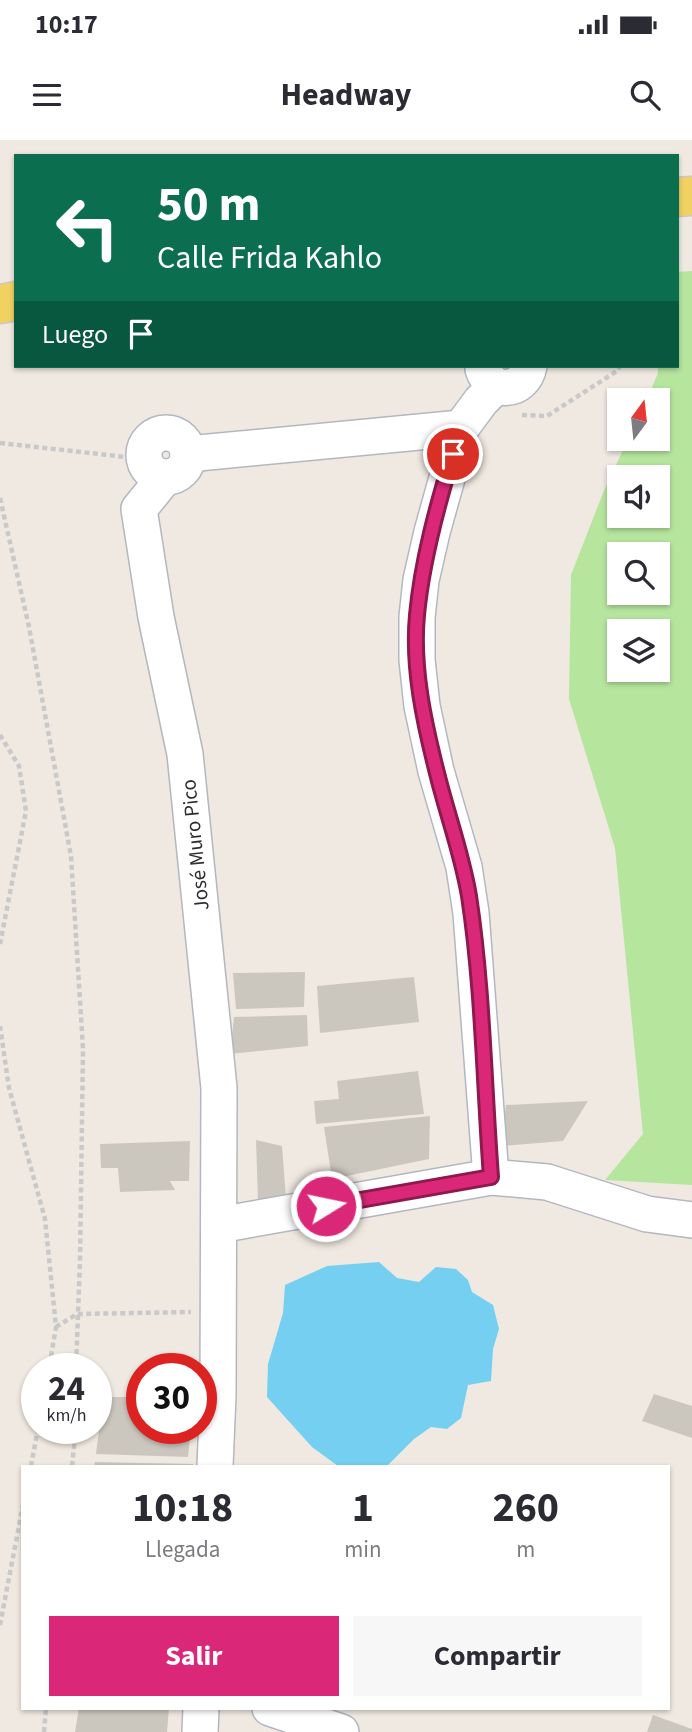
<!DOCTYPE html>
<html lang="es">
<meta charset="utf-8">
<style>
:root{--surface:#fff;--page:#f7f7f7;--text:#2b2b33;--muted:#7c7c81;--accent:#db2777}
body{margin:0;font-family:"Source Sans 3",sans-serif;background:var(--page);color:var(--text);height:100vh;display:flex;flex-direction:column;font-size:26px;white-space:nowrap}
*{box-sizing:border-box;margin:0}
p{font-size:23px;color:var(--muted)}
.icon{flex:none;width:38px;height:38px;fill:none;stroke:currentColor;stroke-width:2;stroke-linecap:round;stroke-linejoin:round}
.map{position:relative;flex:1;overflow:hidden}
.panel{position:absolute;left:21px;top:1325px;width:649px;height:245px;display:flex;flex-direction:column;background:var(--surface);border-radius:0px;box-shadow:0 2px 5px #0004}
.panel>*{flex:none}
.guide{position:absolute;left:14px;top:14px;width:665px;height:214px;border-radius:0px;box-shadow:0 2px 5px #0004;background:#0b6e4f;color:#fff;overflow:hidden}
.needle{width:46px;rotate:15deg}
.buttons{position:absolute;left:607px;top:248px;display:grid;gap:14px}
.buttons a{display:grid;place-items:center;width:63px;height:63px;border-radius:0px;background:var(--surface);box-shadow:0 2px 5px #0004;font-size:35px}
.speed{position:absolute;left:21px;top:1213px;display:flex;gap:14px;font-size:35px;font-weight:700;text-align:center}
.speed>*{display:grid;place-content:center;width:91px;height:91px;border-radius:50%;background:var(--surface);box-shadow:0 2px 5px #0004;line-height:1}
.speed small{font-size:18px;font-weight:400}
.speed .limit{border:10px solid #d22;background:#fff;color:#111}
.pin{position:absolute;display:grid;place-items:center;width:60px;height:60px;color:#fff;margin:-30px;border:4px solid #fff;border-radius:50%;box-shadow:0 2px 7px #0007}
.me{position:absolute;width:77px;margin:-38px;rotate:80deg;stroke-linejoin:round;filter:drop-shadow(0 0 5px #0008)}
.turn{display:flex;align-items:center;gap:24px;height:147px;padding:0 28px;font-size:32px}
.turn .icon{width:91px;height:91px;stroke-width:2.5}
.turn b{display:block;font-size:49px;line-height:60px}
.then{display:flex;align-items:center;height:66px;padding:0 28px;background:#0003;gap:14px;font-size:26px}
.eta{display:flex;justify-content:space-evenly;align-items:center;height:119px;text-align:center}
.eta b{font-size:42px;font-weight:700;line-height:49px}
.button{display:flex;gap:14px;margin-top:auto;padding:14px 28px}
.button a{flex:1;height:80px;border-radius:0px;background:var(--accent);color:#fff;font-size:28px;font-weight:700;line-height:80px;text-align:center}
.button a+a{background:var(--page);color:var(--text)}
.status{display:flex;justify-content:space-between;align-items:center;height:49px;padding:0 35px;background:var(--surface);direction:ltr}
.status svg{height:19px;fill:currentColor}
header{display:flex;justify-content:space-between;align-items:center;height:91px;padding:0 28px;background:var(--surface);font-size:32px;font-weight:700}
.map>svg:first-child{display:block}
</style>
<div class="status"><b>10:17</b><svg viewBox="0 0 49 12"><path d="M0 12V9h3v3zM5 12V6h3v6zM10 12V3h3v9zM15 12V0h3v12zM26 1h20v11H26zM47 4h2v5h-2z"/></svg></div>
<header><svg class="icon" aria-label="menu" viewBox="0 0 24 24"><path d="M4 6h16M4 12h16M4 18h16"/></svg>Headway<svg class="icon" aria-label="search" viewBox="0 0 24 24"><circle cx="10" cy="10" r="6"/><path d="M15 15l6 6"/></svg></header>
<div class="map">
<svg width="692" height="1592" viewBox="0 0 692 1592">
<rect width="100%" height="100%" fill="#efe9e1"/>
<!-- green -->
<path fill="#b6e59e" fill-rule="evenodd" d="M692 131V1045L605 1040 643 994 615 708 569 559 571 435 603 353 628 299H658V261H646L658 233V226H677V132ZM620 338H658V376H620ZM620 415H658V453H620ZM620 492H658V530H620Z"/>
<!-- water -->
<polygon fill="#75cff0" points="379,1122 397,1138 419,1142 436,1127 456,1129 468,1140 472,1152 493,1165 499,1189 493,1209 491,1241 468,1245 461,1278 447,1289 431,1287 414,1299 387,1326 338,1326 312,1307 267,1257 268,1224 283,1173 285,1145 327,1126"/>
<!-- building -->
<g fill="#cbc7bf">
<polygon points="305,832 304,867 236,869 233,833"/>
<polygon points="414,837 419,882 320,893 317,846"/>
<polygon points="307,875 308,906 230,914 234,877"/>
<polygon points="418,931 424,974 316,984 314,961 339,959 337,941"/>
<polygon points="588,961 563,1001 501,1006 506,965"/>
<polygon points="430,976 429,1019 332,1039 324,987"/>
<polygon points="256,1000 282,1006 286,1059 258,1061"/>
<polygon points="190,1001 189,1041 170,1041 175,1050 120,1052 118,1028 101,1028 100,1004"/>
<polygon points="654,1254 692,1266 692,1298 642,1281"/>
<polygon points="98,1257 142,1257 142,1288 191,1288 188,1317 96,1314 100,1283"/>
<polygon points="95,1322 193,1324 193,1326 94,1326"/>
<polygon points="79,1568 169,1568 167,1592 75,1592"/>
<polygon points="653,1575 692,1589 692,1592 647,1592"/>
</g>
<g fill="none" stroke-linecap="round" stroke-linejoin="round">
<defs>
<g id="minor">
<path d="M483 229C491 255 524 253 529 226"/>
<circle cx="166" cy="315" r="22"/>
<polyline points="188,314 461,288"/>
<polyline points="165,337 139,369 156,477 185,614 219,948 218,1255 215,1326"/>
<polyline points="491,1037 471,773 464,727 436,631 422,566 417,520 417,477 421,440 432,392 461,288 481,261 496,246"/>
<polyline points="219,1085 491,1037 547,1042 647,1074 692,1080"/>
<polyline points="270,1568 341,1592"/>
<polyline points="200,1592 201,1568"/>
</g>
<g id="major">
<polyline points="677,57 692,56"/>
<polyline points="0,164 16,161"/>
</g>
</defs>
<!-- minor casing -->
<use href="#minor" stroke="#b4b7c1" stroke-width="38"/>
<!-- major casing -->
<use href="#major" stroke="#c9c9c9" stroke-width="41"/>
<!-- path -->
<g stroke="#c9c9c9" stroke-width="4.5" stroke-dasharray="5 3.5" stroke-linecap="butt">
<polyline points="522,275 547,276 617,231 620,226"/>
<polyline points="0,303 144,319"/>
<polyline points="0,358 29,487 71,716 83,909 80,1121 76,1228"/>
<polyline points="0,595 19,626 26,671 0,804"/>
<polyline points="0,886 9,948 45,1079 56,1187 49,1228"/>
<polyline points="56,1187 77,1174 191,1172"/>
<polyline points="31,1326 38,1288"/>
<polyline points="72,1326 76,1288"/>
<polyline points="0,1485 23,1365"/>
<polyline points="44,1592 46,1568"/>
</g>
<!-- minor -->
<use href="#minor" stroke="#fff" stroke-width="35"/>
<!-- major -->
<use href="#major" stroke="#f2d163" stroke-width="38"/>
</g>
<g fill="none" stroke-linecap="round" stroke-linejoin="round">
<defs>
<path id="route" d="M326 1066 491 1037C484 944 483 848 469 756 462 714 447 674 437 633 424 582 412 527 417 475 422 421 437 366 453 314"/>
</defs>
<!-- route casing -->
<use href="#route" stroke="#8e194d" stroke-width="18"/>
<!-- route -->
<use href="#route" stroke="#db2777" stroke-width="12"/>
</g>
<g text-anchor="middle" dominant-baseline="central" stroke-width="6" stroke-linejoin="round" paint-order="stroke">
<!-- street labels -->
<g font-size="21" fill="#2e2e2e" stroke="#fff">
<text transform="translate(195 705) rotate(-96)">José Muro Pico</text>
</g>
</g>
</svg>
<div class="buttons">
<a><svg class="needle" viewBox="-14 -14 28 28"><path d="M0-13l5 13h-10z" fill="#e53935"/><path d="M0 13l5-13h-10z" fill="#7c7c81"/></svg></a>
<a><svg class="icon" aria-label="sound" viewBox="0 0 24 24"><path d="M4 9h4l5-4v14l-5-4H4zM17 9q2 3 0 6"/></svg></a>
<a><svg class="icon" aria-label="search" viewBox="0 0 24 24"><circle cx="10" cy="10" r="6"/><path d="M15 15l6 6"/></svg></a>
<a><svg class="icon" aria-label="layers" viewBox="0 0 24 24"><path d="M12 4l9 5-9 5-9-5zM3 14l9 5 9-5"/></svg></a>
</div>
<div class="speed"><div>24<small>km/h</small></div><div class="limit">30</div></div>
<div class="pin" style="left:453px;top:314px;background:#d93025"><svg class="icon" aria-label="arrive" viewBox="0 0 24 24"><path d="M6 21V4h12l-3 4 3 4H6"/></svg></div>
<svg class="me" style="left:326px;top:1066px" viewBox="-20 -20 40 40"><circle r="17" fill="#db2777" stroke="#fff" stroke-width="3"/><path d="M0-11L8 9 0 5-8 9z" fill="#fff"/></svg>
<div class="guide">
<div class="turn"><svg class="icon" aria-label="left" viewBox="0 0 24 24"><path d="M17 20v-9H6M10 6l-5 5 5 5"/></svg><div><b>50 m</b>Calle Frida Kahlo</div></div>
<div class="then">Luego<svg class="icon" aria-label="arrive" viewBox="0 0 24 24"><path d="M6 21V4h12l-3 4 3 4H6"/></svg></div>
</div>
<section class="panel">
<div class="eta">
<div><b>10:18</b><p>Llegada</p></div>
<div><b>1</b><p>min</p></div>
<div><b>260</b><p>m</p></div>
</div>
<div class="button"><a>Salir</a><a>Compartir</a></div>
</section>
</div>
